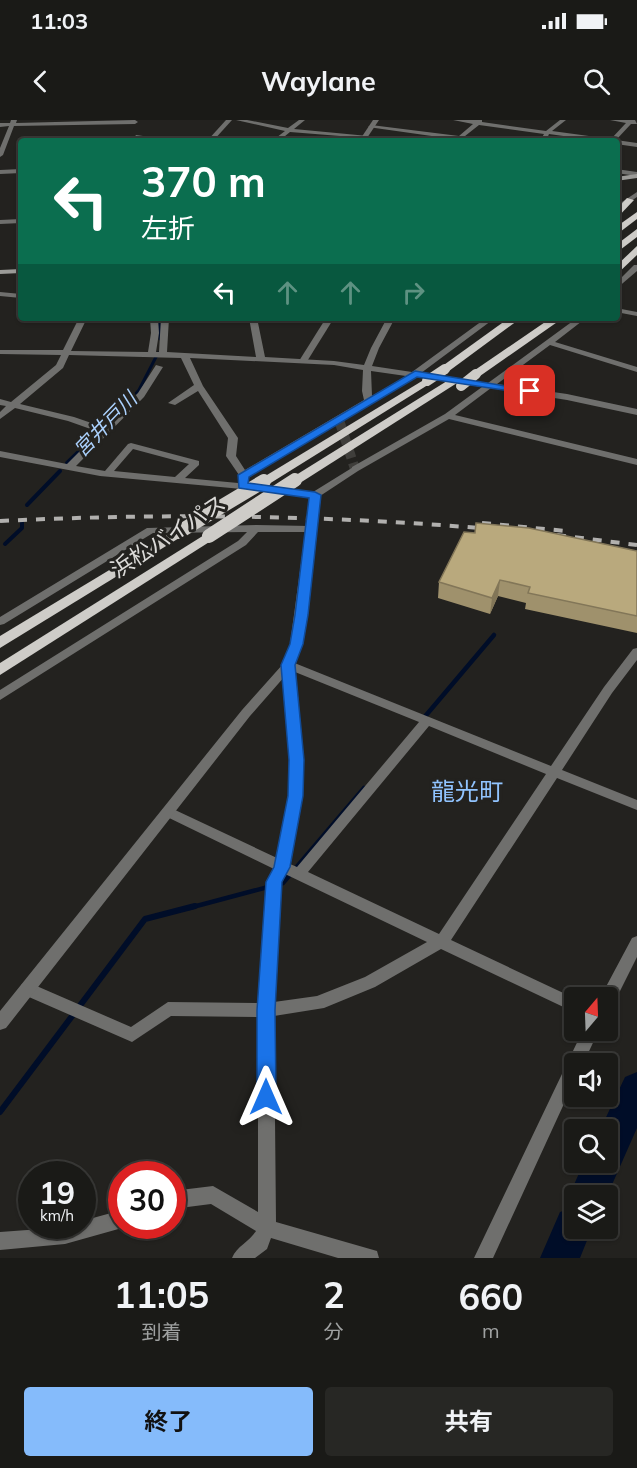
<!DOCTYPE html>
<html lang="ja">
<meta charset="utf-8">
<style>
:root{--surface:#1a1a17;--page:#272724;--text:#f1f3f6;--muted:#9fa1a1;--line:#383836;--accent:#85bbfb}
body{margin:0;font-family:Mulish,"Noto Sans JP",sans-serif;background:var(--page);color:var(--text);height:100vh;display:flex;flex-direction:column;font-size:22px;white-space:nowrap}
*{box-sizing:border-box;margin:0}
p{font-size:20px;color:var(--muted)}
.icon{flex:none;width:33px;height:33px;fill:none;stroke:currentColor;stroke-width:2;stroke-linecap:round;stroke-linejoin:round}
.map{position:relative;height:1138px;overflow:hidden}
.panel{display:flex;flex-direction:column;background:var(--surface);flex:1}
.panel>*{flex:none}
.hud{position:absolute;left:18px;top:18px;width:602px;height:183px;border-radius:6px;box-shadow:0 2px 4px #0004,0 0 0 2px var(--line);background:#0b6e4f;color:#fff;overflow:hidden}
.needle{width:39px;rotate:19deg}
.tools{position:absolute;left:564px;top:867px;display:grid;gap:12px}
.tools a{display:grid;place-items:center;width:54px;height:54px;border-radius:6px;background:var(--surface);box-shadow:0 2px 4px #0004,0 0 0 2px var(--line);font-size:30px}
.speed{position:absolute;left:18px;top:1041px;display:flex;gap:12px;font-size:30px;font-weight:700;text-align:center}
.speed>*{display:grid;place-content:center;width:78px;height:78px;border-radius:50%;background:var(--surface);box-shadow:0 2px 4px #0004,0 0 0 2px var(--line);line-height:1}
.speed small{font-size:15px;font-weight:400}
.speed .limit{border:9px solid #d22;background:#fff;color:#111}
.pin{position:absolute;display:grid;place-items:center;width:51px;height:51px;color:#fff;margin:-26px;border-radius:12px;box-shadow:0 3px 9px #0006}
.me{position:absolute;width:66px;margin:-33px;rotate:0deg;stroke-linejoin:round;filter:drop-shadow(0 0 4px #0008)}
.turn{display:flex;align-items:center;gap:21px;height:126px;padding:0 24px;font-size:27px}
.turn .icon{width:78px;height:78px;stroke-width:2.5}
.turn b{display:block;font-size:42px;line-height:51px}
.lanes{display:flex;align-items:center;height:57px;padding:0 24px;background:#0003;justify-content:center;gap:30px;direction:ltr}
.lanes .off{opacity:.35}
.eta{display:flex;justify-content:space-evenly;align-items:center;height:102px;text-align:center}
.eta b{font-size:36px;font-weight:700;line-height:42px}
.button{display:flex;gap:12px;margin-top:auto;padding:12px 24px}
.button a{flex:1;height:69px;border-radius:6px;background:var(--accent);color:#111;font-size:24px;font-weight:700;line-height:69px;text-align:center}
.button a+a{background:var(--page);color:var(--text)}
.status{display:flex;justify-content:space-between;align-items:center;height:42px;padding:0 30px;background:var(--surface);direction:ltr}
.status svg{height:16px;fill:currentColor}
header{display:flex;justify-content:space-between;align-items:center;height:78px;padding:0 24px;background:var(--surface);font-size:27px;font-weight:700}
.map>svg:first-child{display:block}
</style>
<div class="status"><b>11:03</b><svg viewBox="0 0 49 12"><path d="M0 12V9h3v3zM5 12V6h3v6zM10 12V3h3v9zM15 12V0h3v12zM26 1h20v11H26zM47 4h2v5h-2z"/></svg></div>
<header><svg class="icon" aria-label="back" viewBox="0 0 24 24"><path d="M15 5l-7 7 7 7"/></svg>Waylane<svg class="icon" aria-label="search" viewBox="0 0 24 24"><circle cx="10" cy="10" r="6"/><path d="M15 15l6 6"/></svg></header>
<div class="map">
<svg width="637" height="1138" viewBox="0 0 637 1138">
<rect width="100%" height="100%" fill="#23221f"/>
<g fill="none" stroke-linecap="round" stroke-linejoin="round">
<!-- stream-far3 -->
<g stroke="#000d28" stroke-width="3">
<polyline points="159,198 160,219"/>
<polyline points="126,285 139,270 158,233"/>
</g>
<!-- stream-far2 -->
<g stroke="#000d28" stroke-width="4">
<polyline points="67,343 93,318"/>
<polyline points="27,385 60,351"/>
<polyline points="5,424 22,408 22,402"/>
</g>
<!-- stream-far1 -->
<g stroke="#000d28" stroke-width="4.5">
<polyline points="422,600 494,515"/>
<polyline points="189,788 283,763 364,668"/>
</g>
<!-- stream -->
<polyline stroke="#000d28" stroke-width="6" points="0,992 145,799 195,786"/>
<!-- river -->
<polygon fill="#000d28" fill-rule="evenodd" points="637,952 637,1008 607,1076 574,1076 574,1108 592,1108 580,1138 540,1138 560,1092 574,1087 569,1076 584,1042 608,1042 608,1010 600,1010 625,957"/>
<!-- tertiary-tunnel -->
<polyline stroke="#3f3e3b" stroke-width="10" stroke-dasharray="10 5" stroke-linecap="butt" points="339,300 355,349"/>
<!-- minor -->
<g fill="#6f6f6d" fill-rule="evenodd">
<polygon points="11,0 17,0 16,3 135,0 138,2 135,4 14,6 3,35 0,37 0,28 9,6 0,7 0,3 10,3"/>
<polygon points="226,0 232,0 213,21 207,21"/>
<polygon points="236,0 247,0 288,8 299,0 305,0 294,9 368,16 365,18 290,12 279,21 272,21 285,11"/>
<polygon points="453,0 482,0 482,2 546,11 560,0 566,0 552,11 611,19 626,3 610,0 635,0 637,4 631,4 616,20 637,23 637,27 616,24 616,21 599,21 549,14 546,21 540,21 544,14 479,5 460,20 368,7 371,5 459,16 473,4"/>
<polygon points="136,15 164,19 167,21 134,18"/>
<polygon points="21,49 21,53 0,54 0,50"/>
<polygon points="616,49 637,52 637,56 616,53"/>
<polygon points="637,72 637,77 616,91 616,86"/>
<polygon points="21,99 21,103 0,104 0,100"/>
<polygon points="634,145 637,145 637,151 616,169 616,163"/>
<polygon points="0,172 21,174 21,178 0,176"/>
<polygon points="616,188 637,192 637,196 616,192"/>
<path d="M79 198H87L71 231 148 232 151 213 150 198H158L159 213 156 232H159L161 198H169L167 232 256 237 249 198H257L265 237 334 241 364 245 371 228 387 198H395L379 228 372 246 412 252 486 198H495L421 253 488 263 577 198H586L555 222 637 247V252L550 225 497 264 567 274 637 289V295L567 280 491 268 455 295 637 339V345L449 299 358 351H352V347L445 294 482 267 415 257 249 356 247 366 242 369 100 356 0 337V331L67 344 99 312 68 301 15 288 0 299V292L6 286 0 285V279L11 282 56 245 61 235 0 234V230H63ZM69 235 181 238 194 265 168 283 175 285 198 271 228 318 226 336 239 355 238 363 185 358 199 345V341L131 323 128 324 105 351 76 346 144 277 163 247 156 245 138 273 103 307 74 297 20 284 63 248ZM190 238 334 245 363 250 362 271 364 280 245 350 236 336 238 318 203 266ZM371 251 406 256 372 276ZM133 329 189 344 175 357 114 351Z"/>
<polygon points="257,405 310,406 315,409 310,412 258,412 246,425 0,580 0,570 238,421 247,412 153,413 4,504 0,505 0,497 147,408"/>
<path d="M637 528V540L612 573 562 650 637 680V690L557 658 451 820 574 878V892L441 829 375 867 324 888 274 896 276 1102 370 1129 377 1131 379 1138H338L271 1118 267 1129 255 1138H232C237 1126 249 1122 256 1111L211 1084 172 1089V1071L213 1066 258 1092V897L171 896 132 922 22 874 19 869 22 864 27 862 32 864 131 907 168 882 259 883 267 762 274 749 163 695 161 692 163 689H173L277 738 288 676 291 640 282 545 284 542H292L551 646 604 567 633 529ZM295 552 419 602 297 747 290 744 302 676 303 640ZM429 606 546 654 439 814 308 752ZM285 754 427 822 365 857 317 876 274 882 281 762Z"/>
<polygon points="637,816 637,837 614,883 608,884 608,878 600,878 632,818"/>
<polygon points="583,910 599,910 583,944 574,944 574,962 493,1138 474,1138"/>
<polygon points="122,1090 122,1106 128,1106 122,1108 65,1124 0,1130 0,1112 82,1106 82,1101"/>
</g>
<!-- tertiary -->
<g fill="#6f6f6d" fill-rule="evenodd">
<polygon points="373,0 379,0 365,21 359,21"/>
<polygon points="326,198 334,198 306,243 300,243 299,241"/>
<polygon points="355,346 358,347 358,351 320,376 302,524 292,548 250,596 6,908 0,910 0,891 242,590 283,544 290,524 310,377 242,369 237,366 242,363 313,372"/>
</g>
<!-- secondary -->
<g fill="#9b9b98" fill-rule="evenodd">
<polygon points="637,54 637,58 616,61 616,57"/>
<polygon points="21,149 21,153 0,154 0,150"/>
</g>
<!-- trunk -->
<g fill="#ceccc8" fill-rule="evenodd">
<polygon points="627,78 634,80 616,99 616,90"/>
<polygon points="637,92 637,99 616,115 616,107"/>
<polygon points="637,109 637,117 616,133 616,125"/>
<polygon points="637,126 637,135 616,155 616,146"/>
<polygon points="509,198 521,198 449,251 441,251 441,247"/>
<polygon points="551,198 563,198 480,256 472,256 472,252"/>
<polygon points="427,258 433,261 431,263 269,364 264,365 257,361"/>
<polygon points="447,261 457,263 300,363 290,363 288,360"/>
<polygon points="179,408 184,409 184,415 0,528 0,516"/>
<polygon points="209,412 216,416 214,419 0,555 0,543"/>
</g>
<!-- rail -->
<g stroke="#b1b0ae" stroke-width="4" stroke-dasharray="9 9" stroke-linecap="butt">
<path d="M0 401C164 393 327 395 491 409"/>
<polyline points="482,403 566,411"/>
<polyline points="557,415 637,425"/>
</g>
<!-- trunk-bridge-far1 -->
<g stroke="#ceccc8" stroke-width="10">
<polyline points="427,261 445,249"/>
<polyline points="461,266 476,254"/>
</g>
<!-- trunk-bridge -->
<g stroke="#ceccc8" stroke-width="14">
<polyline points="179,412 264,361"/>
<polyline points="209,416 295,360"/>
</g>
</g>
<!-- wall -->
<polygon fill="#9f916c" points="637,431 637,513 525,489 526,483 498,476 490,494 438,478 439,462"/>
<!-- shaded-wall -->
<polygon fill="#827658" points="500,460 498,476 490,494 492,478"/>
<!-- building -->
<polygon fill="#b9a97d" stroke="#827658" stroke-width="1.5" points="476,403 529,408 637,431 637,496 528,473 530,467 500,460 492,478 439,462 464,412 475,413"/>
<!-- route -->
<polygon fill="#1a73e8" stroke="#114b97" stroke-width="1.5" points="415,251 535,271 530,274 417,257 249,357 248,363 315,372 321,375 308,495 303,524 295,545 304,640 303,676 290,747 282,762 275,890 276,977 273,983 266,986 260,983 257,977 257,890 266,762 274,747 288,676 289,640 281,545 290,524 295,495 309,378 239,368 238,355"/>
<g text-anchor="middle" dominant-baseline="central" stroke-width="6" stroke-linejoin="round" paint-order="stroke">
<!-- far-water labels -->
<g font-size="20" font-style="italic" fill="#abd1fd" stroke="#23221f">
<text transform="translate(105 304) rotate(-46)">宮井戸川</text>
</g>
<!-- street labels -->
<g font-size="22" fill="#dbdad8" stroke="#23221f">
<text transform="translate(168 416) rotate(-33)">浜松バイパス</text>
</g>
<!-- neighbourhood labels -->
<g font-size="24" fill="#91c4ff" stroke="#23221f">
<text x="467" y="671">龍光町</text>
</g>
</g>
</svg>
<div class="tools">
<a><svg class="needle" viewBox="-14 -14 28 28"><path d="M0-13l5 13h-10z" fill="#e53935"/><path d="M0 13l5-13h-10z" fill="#9fa1a1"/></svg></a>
<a><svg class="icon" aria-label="sound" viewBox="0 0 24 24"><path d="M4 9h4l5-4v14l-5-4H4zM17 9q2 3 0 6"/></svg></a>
<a><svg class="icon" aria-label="search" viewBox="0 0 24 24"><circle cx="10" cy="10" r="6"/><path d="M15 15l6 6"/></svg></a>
<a><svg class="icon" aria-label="layers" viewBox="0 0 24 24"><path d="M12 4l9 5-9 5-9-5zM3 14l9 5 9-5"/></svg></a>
</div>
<div class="speed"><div>19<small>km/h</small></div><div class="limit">30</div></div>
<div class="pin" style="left:530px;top:271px;background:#d93025"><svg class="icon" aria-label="arrive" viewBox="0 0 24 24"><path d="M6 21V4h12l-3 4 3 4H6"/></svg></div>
<svg class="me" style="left:266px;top:977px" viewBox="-20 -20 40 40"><path d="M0-17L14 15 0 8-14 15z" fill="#1a73e8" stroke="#fff" stroke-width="4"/></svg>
<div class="hud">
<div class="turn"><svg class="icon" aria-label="left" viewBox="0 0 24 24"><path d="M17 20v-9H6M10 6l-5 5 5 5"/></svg><div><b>370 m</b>左折</div></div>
<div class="lanes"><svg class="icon" aria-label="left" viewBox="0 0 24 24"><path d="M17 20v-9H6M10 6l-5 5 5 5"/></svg><svg class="icon off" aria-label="ahead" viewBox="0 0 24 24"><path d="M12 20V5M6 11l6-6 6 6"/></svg><svg class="icon off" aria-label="ahead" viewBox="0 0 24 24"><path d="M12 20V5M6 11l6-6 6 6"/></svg><svg class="icon off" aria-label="right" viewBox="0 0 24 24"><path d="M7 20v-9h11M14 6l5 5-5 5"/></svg></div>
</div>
</div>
<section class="panel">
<div class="eta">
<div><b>11:05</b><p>到着</p></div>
<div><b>2</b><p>分</p></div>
<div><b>660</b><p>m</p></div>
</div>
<div class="button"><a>終了</a><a>共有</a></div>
</section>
